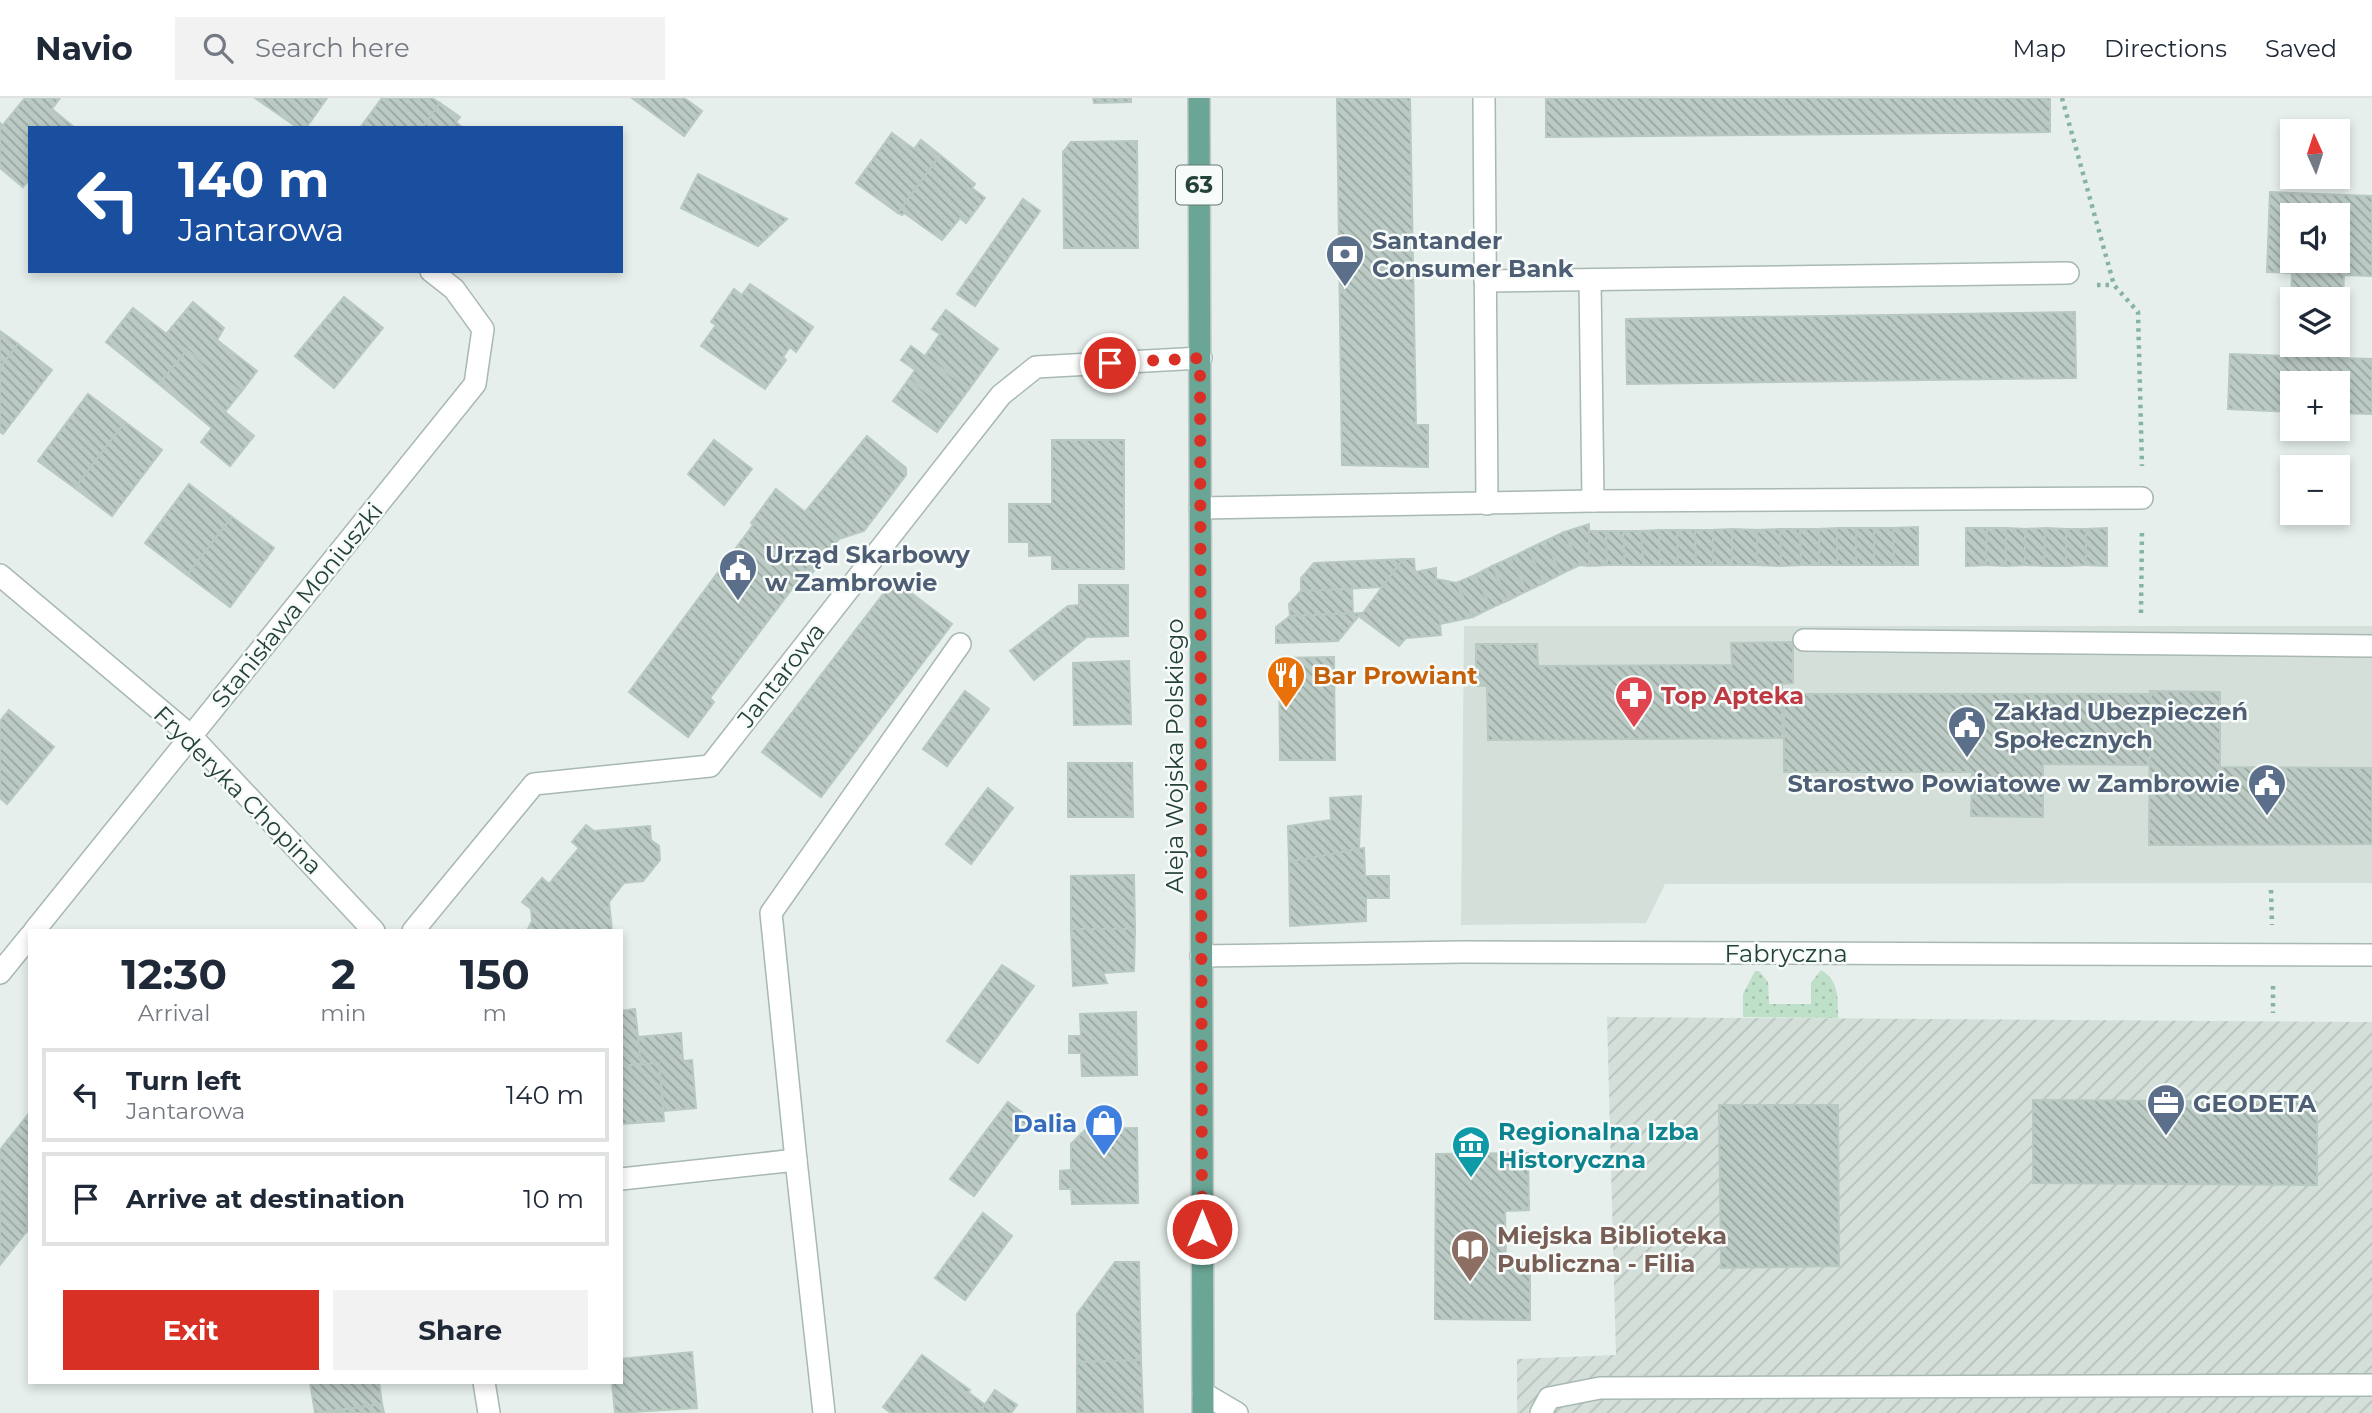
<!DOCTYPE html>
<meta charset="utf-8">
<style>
:root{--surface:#fff;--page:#f2f2f3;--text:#1f2937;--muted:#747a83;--line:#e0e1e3;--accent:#d93025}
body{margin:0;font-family:Montserrat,sans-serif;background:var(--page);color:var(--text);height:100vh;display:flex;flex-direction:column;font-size:26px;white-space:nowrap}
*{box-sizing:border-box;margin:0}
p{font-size:23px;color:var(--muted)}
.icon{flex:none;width:38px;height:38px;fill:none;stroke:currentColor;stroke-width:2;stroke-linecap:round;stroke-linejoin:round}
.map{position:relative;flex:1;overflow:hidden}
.sheet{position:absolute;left:28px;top:831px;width:595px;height:455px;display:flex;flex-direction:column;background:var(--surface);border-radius:0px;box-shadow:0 4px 10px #0003}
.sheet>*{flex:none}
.guide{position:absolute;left:28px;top:28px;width:595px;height:147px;border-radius:0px;box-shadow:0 4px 10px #0003;background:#1a4fa0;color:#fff;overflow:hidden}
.needle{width:46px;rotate:357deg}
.controls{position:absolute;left:2280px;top:21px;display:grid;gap:14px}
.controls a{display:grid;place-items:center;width:70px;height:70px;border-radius:0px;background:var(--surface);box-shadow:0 4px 10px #0003;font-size:35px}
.pin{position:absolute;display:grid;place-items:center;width:60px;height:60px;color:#fff;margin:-30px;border:4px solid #fff;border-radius:50%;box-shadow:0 2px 7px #0007}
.me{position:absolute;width:77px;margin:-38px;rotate:0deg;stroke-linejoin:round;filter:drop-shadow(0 0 5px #0008)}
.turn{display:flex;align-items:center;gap:24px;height:147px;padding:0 35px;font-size:32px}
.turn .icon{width:91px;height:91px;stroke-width:2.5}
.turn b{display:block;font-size:49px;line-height:60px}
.eta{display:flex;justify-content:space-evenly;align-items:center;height:119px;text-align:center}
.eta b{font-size:42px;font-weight:700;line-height:49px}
.cta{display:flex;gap:14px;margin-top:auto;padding:14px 35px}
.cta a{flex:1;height:80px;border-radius:0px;background:var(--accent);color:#fff;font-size:28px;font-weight:700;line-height:80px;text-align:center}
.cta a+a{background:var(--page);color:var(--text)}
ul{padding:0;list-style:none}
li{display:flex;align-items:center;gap:21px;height:94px;margin:0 14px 10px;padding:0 21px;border:4px solid var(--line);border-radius:0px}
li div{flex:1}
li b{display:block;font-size:26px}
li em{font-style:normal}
header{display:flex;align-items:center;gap:42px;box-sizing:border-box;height:98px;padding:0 35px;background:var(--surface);border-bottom:2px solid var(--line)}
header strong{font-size:33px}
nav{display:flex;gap:38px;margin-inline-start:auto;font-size:24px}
.search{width:490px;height:63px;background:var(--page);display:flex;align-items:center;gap:18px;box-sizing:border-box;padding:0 24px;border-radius:0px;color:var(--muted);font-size:26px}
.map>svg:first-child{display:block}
</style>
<header>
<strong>Navio</strong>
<div class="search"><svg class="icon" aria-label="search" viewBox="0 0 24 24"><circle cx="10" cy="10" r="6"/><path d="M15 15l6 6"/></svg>Search here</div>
<nav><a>Map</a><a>Directions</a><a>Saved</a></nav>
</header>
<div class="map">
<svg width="2372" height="1315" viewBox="0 0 2372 1315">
<defs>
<pattern id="industrial-furrows" width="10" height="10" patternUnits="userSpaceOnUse" patternTransform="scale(1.75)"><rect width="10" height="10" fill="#d4dfda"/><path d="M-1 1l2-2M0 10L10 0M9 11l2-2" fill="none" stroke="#b6c1bc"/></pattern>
<pattern id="grass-dots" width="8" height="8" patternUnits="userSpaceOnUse" patternTransform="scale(1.75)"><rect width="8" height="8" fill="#bfe0c8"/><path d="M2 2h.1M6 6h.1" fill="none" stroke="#a4c1ad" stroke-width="1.8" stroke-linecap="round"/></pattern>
<pattern id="building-back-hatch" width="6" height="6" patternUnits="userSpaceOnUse" patternTransform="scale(1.75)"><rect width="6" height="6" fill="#bbcac4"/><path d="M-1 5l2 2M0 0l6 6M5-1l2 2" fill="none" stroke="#98a6a0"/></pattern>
</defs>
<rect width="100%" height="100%" fill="#e6efeb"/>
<!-- built -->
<polygon fill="#d4dfda" points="1464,528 2372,528 2372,785 1665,786 1646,825 1461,827"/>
<!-- industrial -->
<polygon fill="url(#industrial-furrows)" points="1607,919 2372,924 2372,1315 1517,1315 1517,1261 1616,1257"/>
<!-- grass -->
<path fill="url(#grass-dots)" d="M1821 872C1839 882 1838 901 1838 920L1743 919V896L1755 873H1759L1768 884 1769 906H1811V885Z"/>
<!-- building -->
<g fill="url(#building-back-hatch)" stroke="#b8c9c2" stroke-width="2" fill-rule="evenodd">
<polygon points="25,0 60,0 52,11 75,30 30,30 30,81 23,89 0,70 0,25 3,27"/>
<polygon points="255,0 327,0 306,30 298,30"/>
<polygon points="382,0 432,0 440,5 422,30 360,30"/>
<polygon points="632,0 684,0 702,13 684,38"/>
<polygon points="1093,0 1131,0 1131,4 1094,5"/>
<polygon points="1337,0 1410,0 1416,327 1428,327 1428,369 1342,367"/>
<polygon points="1546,0 2050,0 2050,34 1546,39"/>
<polygon points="440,5 460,19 456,24 463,30 422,30"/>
<polygon points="892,35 914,51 921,42 940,57 898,115 856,85"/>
<polygon points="1137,43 1138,150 1064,150 1063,54 1071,44"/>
<polygon points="940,57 975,86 972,90 985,100 966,125 960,120 942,142 904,115 902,117 898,115"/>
<polygon points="698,76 787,121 758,148 681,110"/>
<path d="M2270 94 2372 98V178L2344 177 2340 260 2372 261V316L2338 315V285H2292V314L2228 311 2230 256 2289 258 2292 175 2267 174ZM2292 117H2338V163H2292ZM2292 201H2338V247H2292Z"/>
<polygon points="1023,101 1040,113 975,208 957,196"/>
<polygon points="750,186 813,229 796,254 790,249 783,259 786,262 765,291 701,248 716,227 711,224 734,191 742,197"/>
<polygon points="344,199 383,230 334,290 295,258"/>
<polygon points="193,204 224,230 217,242 257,273 241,294 166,236"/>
<polygon points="133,210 187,252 159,286 106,244"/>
<polygon points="946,212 998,251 969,291 925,258 940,236 932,231"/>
<polygon points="2075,214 2076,280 1627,286 1626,221"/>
<polygon points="0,233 18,246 0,270"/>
<polygon points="18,246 52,272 3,336 0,334 0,270"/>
<polygon points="911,248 969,291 952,314 909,281 915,272 901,262"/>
<polygon points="187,252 241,294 225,314 254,338 230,368 201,344 212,330 159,286"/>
<polygon points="909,281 952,314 937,334 893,303"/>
<polygon points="88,296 125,324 75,390 38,363"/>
<polygon points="125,324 162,352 112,418 75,390"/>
<polygon points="867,338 906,370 906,377 864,433 839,441 805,414"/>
<polygon points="714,342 752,371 724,407 688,376"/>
<polygon points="1052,342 1124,342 1124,471 1052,471 1052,457 1029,458 1029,444 1009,444 1009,406 1052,406"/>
<polygon points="189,386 232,419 187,477 145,445"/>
<polygon points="776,391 839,441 812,475 807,471 710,600 714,604 688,639 629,594 753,427 751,425"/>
<polygon points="232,419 274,450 230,509 187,477"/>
<polygon points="1589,426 1589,468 1580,467 1564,434"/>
<polygon points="1918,429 1918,467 1894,467 1893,430"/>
<polygon points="1837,430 1837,467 1819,467 1819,431"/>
<rect x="1837" y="430" width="19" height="37"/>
<rect x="1856" y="430" width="18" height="37"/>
<polygon points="1874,430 1893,430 1894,467 1874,467"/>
<polygon points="1966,430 1987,430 1986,467 1966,468"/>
<polygon points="1987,430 2006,430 2006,468 1986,467"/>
<polygon points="2006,430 2025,431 2025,467 2006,468"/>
<polygon points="2045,430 2066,431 2066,468 2044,468"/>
<polygon points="2045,430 2044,468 2025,467 2025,431"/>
<polygon points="2107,430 2107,468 2086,467 2086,431"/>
<polygon points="1732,431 1757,432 1757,467 1732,467"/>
<polygon points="1732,431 1732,467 1713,467 1713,432"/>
<polygon points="1780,431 1800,431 1801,467 1781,468"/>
<polygon points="1780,431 1781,468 1757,467 1757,432"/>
<polygon points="1800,431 1819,431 1819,467 1801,467"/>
<polygon points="2066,431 2086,431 2086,467 2066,468"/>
<polygon points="1659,432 1677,432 1678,467 1660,467"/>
<polygon points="1659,432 1660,467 1643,467 1641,433"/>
<polygon points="1677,432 1695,432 1696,467 1678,467"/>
<polygon points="1695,432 1713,432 1713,467 1696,467"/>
<polygon points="1589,433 1606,433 1607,467 1589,468"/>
<polygon points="1606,433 1623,433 1625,467 1607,467"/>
<polygon points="1623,433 1641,433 1643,467 1625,467"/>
<polygon points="1564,434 1580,467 1561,476 1545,443"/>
<polygon points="1545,443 1561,476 1544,485 1528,451"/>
<polygon points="1528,451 1544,485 1527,493 1510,460"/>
<polygon points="1510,460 1527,493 1509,502 1492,468"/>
<polygon points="1403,461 1382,489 1301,493 1301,480 1314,465"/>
<polygon points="1403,461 1414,461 1415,474 1436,470 1436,481 1456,485 1473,519 1440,526 1441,537 1406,540 1399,548 1360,519"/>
<polygon points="1492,468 1509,502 1491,510 1475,477"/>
<polygon points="1475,477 1491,510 1473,519 1456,485"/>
<polygon points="894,482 952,526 821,699 762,654"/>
<polygon points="1079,487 1128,487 1128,538 1087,539 1034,582 1010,553 1068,508 1079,507"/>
<polygon points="1352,491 1353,515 1290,518 1289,506 1301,493"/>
<polygon points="1361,515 1338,543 1276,545 1276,529 1290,518"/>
<polygon points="1793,544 1793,585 1782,586 1782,640 1488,642 1487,588 1476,588 1476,546 1537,546 1538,568 1732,567 1731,545"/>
<polygon points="1334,559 1335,662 1280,662 1279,560"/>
<polygon points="1129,563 1131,626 1074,627 1073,565"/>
<polygon points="965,593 989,611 947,668 923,651"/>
<polygon points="2150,593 2220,594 2220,669 2372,670 2372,746 2149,747"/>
<polygon points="1784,596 2151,596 2150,667 2043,666 2043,719 1971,718 1972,674 1784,674"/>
<polygon points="9,612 54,649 7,706 0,700 0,623"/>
<polygon points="1068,665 1132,665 1133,719 1068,719"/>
<polygon points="988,690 1013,710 971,766 946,746"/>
<polygon points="1361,698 1359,751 1289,764 1288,728 1331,722 1330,700"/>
<polygon points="586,727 594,733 650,728 651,742 659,748 660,762 643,783 624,785 609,804 612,833 527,833 532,823 531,811 522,804 542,780 549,786 579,750 572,744"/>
<polygon points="1364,750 1365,778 1389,778 1389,800 1366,800 1366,823 1290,828 1289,764"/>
<polygon points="1134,777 1135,831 1071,831 1071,778"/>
<polygon points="1071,831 1135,831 1134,873 1103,875 1107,885 1073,888"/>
<polygon points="1002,867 1034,888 978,965 947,943"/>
<polygon points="635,911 641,966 621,968 621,913"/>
<polygon points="1136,914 1137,977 1082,978 1081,955 1069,955 1069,938 1081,938 1080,916"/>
<polygon points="681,935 683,963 692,962 696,1010 664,1013 659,965 641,966 638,939"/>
<polygon points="659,965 664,1023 621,1026 621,968"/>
<polygon points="2033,1002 2317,1004 2317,1087 2033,1085"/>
<polygon points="1008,1004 1031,1021 974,1098 950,1081"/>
<polygon points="1719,1007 1838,1007 1839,1168 1721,1170"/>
<polygon points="30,1014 30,1061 7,1043"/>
<polygon points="1137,1030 1138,1105 1072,1106 1071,1091 1060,1091 1060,1073 1071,1072 1071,1046 1086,1031"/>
<polygon points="7,1043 30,1061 27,1133 0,1111 0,1052"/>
<polygon points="1528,1055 1529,1112 1505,1113 1506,1164 1530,1164 1530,1222 1435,1221 1436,1056"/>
<polygon points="0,1111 27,1133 0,1167"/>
<polygon points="983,1115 1012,1138 965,1202 935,1180"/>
<polygon points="1115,1164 1139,1164 1141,1262 1077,1264 1077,1216"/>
<polygon points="692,1254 697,1310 615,1315 612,1284 621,1284 621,1261"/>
<polygon points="922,1257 970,1292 968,1294 985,1307 979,1315 891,1315 883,1309"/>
<polygon points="1141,1262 1143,1315 1077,1315 1077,1264"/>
<polygon points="310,1284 379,1284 382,1306 315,1315"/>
<polygon points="995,1292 1017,1307 1011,1315 979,1315"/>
<polygon points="382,1306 384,1315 322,1315"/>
</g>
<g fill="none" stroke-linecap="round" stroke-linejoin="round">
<defs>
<g id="lane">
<polyline points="1484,0 1487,406"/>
<polyline points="1590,182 1593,403"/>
<polyline points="1485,183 2068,175"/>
<polyline points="1200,410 1593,403 2142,400"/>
<polyline points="1804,542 2372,548"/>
<polyline points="796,1062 771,815 960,546"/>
<polyline points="1203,1295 1237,1315"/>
<polyline points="1541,1315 1549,1300 1600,1290 2372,1287"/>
</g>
<g id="street">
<polyline points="0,477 191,638 374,833"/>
<polyline points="34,833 475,286 483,231 454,191 431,173"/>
<polyline points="413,833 534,686 710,668 1001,297 1036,269 1201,260"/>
<polyline points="1201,858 1462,854 2372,857"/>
<polyline points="0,875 30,838"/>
<polyline points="621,1081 796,1062 824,1315"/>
<polyline points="484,1284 489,1315"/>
</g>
<polyline id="primary" points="1199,0 1203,1315"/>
</defs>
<!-- lane casing -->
<use href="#lane" stroke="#a8b8b2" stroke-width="24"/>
<!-- street casing -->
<use href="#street" stroke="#a8b8b2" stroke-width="24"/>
<!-- primary casing -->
<use href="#primary" stroke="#c2cac8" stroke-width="24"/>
<!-- path -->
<g stroke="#86b3a5" stroke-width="4.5" stroke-dasharray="3.5 5" stroke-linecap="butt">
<polyline points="2062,0 2114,187 2138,214 2142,368"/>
<polyline points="2097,187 2114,187"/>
<polyline points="2141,515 2142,432"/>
<polyline points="2271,792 2272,827"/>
<polyline points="2273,888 2273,915"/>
</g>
<!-- lane -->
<use href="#lane" stroke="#fff" stroke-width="21"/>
<!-- street -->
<use href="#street" stroke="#fff" stroke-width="21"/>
<!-- primary -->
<use href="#primary" stroke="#6aa596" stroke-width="21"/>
</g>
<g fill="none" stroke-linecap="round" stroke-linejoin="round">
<!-- route -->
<polyline stroke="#d93025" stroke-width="12" stroke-dasharray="0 21.6" points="1110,265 1200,260 1202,1131"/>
</g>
<!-- icons -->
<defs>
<symbol id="bank-pin" viewBox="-11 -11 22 30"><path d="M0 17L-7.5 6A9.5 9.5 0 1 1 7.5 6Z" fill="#5c6f8a" stroke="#f7fbf9"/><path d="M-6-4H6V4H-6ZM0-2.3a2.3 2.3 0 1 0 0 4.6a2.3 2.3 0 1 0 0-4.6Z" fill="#fff"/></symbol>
<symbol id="civic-pin" viewBox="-11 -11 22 30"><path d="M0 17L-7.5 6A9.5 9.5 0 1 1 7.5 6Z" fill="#5c6f8a" stroke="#f7fbf9"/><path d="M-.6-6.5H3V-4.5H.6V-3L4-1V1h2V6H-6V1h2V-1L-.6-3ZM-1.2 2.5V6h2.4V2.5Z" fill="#fff"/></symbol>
<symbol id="restaurant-pin" viewBox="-11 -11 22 30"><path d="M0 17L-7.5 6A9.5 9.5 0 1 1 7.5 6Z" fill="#e8710a" stroke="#f7fbf9"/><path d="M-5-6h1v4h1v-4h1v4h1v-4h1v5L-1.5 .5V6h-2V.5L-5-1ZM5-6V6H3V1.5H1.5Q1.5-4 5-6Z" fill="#fff"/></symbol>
<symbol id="pharmacy-pin" viewBox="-11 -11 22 30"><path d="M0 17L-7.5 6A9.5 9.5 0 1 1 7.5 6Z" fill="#e0444e" stroke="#f7fbf9"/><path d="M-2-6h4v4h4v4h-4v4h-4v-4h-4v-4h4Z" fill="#fff"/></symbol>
<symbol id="office-pin" viewBox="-11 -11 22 30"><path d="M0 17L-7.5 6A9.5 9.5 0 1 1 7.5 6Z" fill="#5c6f8a" stroke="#f7fbf9"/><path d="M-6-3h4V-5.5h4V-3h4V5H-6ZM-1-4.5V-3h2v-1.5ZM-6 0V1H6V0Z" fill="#fff"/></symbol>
<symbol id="shop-pin" viewBox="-11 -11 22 30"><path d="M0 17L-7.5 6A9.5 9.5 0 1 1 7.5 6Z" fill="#3f7fe0" stroke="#f7fbf9"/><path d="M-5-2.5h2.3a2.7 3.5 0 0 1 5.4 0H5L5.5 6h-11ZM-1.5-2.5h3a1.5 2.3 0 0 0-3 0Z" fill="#fff"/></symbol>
<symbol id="museum-pin" viewBox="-11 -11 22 30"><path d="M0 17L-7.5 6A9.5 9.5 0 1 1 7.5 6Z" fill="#0f9aa8" stroke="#f7fbf9"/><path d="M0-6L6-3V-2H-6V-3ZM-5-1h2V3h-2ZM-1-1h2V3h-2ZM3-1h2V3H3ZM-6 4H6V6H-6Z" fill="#fff"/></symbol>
<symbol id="library-pin" viewBox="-11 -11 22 30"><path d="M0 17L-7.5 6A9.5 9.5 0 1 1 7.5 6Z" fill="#8d6e63" stroke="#f7fbf9"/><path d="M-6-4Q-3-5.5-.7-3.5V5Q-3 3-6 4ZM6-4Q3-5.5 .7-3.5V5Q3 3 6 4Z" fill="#fff"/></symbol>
</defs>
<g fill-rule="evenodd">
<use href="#bank-pin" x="1323" y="134" width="44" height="60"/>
<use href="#civic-pin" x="716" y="448" width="44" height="60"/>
<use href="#restaurant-pin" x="1264" y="555" width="44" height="60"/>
<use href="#pharmacy-pin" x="1612" y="575" width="44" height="60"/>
<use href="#civic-pin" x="1945" y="605" width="44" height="60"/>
<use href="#civic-pin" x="2245" y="663" width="44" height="60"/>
<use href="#office-pin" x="2144" y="983" width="44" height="60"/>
<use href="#shop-pin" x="1082" y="1003" width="44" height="60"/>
<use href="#museum-pin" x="1449" y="1025" width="44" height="60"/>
<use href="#library-pin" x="1448" y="1129" width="44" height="60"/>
</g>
<g text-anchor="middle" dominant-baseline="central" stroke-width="5" stroke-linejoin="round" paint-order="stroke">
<!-- shield labels -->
<rect fill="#f7fbf9" stroke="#637a73" stroke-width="2" x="1176" y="67.5" width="46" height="39" rx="5"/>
<g font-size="23" font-weight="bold" fill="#24423a">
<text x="1199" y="87">63</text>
</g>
<!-- service labels -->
<g font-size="24" font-weight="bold" fill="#4e5e75" stroke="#f7fbf9" text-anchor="start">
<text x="1372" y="142">Santander<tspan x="1372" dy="28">Consumer Bank</tspan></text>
<text x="765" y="456">Urząd Skarbowy<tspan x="765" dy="28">w Zambrowie</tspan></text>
<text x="1994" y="613">Zakład Ubezpieczeń<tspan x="1994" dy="28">Społecznych</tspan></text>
<text x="2240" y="685" text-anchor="end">Starostwo Powiatowe w Zambrowie</text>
<text x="2193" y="1005">GEODETA</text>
</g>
<!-- street labels -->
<g font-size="24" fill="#24423a" stroke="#f7fbf9">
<text transform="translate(297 507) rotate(-51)">Stanisława Moniuszki</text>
<text transform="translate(781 577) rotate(-52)">Jantarowa</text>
<text transform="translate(1174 658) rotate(-90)">Aleja Wojska Polskiego</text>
<text transform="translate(238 692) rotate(45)">Fryderyka Chopina</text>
<text x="1786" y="855">Fabryczna</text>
</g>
<!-- food labels -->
<g font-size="24" font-weight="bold" fill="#c56008" stroke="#f7fbf9" text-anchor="start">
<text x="1313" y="577">Bar Prowiant</text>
</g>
<!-- health labels -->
<g font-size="24" font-weight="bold" fill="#be3a42" stroke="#f7fbf9" text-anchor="start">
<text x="1661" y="597">Top Apteka</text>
</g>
<!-- shop labels -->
<g font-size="24" font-weight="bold" fill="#366cbe" stroke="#f7fbf9" text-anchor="end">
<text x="1077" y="1025">Dalia</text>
</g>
<!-- culture labels -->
<g font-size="24" font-weight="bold" fill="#0d838f" stroke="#f7fbf9" text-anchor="start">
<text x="1498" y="1033">Regionalna Izba<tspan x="1498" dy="28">Historyczna</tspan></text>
</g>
<!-- education labels -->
<g font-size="24" font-weight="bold" fill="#785e54" stroke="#f7fbf9" text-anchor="start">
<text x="1497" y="1137">Miejska Biblioteka<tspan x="1497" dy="28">Publiczna - Filia</tspan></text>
</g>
</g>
</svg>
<div class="controls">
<a><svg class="needle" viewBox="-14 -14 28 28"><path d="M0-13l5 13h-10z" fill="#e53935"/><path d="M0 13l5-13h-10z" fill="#747a83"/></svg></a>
<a><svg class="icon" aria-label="sound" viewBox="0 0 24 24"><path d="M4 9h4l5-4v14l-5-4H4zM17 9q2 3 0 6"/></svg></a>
<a><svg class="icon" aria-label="layers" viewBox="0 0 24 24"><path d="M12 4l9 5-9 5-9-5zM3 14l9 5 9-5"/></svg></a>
<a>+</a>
<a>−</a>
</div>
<div class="pin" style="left:1110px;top:265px;background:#d93025"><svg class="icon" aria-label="arrive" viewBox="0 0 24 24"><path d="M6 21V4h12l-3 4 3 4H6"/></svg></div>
<svg class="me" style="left:1202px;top:1131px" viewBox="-20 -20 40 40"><circle r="17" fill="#d93025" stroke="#fff" stroke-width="3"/><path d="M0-11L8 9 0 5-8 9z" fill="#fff"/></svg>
<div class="guide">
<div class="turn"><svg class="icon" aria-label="left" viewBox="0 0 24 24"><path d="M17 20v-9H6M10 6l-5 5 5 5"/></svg><div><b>140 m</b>Jantarowa</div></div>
</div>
<section class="sheet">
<div class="eta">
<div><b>12:30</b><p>Arrival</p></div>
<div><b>2</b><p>min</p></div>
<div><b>150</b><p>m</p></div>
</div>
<ul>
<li><svg class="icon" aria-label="left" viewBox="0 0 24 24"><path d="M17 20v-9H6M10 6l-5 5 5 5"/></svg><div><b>Turn left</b><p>Jantarowa</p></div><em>140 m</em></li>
<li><svg class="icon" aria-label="arrive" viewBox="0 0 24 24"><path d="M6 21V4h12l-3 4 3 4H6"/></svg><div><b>Arrive at destination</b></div><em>10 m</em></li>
</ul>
<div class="cta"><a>Exit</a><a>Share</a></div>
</section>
</div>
